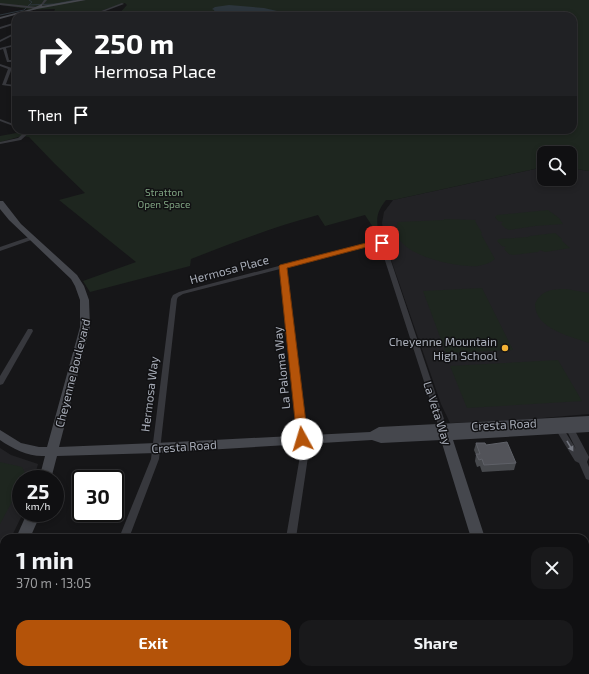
<!DOCTYPE html>
<meta charset="utf-8">
<style>
:root{--surface:#101012;--page:#19191b;--text:#f1f3f6;--muted:#9c9d9f;--line:#303032;--accent:#b45309}
body{margin:0;font-family:"Exo 2",sans-serif;background:var(--page);color:var(--text);height:100vh;display:flex;flex-direction:column;font-size:15px;white-space:nowrap}
*{box-sizing:border-box;margin:0}
p{font-size:13px;color:var(--muted)}
.icon{flex:none;width:22px;height:22px;fill:none;stroke:currentColor;stroke-width:2;stroke-linecap:round;stroke-linejoin:round}
.map{position:relative;flex:1;overflow:hidden}
.details{position:absolute;left:0px;top:534px;width:589px;height:140px;display:flex;flex-direction:column;background:var(--surface);border-radius:12px 12px 0 0;box-shadow:0 2px 6px #0003,0 0 0 1px var(--line)}
.details>*{flex:none}
.banner{position:absolute;left:12px;top:12px;width:565px;height:122px;border-radius:12px;box-shadow:0 2px 6px #0003,0 0 0 1px var(--line);background:#202124;color:#fff;overflow:hidden}
.controls{position:absolute;left:537px;top:146px;display:grid;gap:8px}
.controls a{display:grid;place-items:center;width:40px;height:40px;border-radius:8px;background:var(--surface);box-shadow:0 2px 6px #0003,0 0 0 1px var(--line);font-size:20px}
.speed{position:absolute;left:12px;top:470px;display:flex;gap:8px;font-size:20px;font-weight:700;text-align:center}
.speed>*{display:grid;place-content:center;width:52px;height:52px;border-radius:50%;background:var(--surface);box-shadow:0 2px 6px #0003,0 0 0 1px var(--line);line-height:1}
.speed small{font-size:10px;font-weight:400}
.speed .limit{border:2px solid #111;border-radius:6px;background:#fff;color:#111}
.pin{position:absolute;display:grid;place-items:center;width:34px;height:34px;color:#fff;margin:-17px;border-radius:8px;box-shadow:0 2px 6px #0006}
.me{position:absolute;width:44px;margin:-22px;rotate:354deg;stroke-linejoin:round;filter:drop-shadow(0 0 3px #0008)}
.turn{display:flex;align-items:center;gap:14px;height:84px;padding:0 16px;font-size:18px}
.turn .icon{width:52px;height:52px;stroke-width:2.5}
.turn b{display:block;font-size:28px;line-height:34px}
.then{display:flex;align-items:center;height:38px;padding:0 16px;background:#0003;gap:8px;font-size:15px}
.round{display:grid;place-items:center;flex:none;width:42px;height:42px;border-radius:12px;background:var(--page)}
.summary{display:flex;align-items:center;justify-content:space-between;height:68px;padding:0 16px}
h1{font-size:24px;font-weight:700;line-height:30px}
.cta{display:flex;gap:8px;margin-top:auto;padding:8px 16px}
.cta a{flex:1;height:46px;border-radius:12px;background:var(--accent);color:#fff;font-size:16px;font-weight:700;line-height:46px;text-align:center}
.cta a+a{background:var(--page);color:var(--text)}
.map>svg:first-child{display:block}
</style>
<div class="map">
<svg width="589" height="674" viewBox="0 0 589 674">
<rect width="100%" height="100%" fill="#161618"/>
<!-- built -->
<g fill="#222225">
<polygon points="544,167 544,179 570,179 570,168 589,171 589,414 519,420 450,423 441,404 386,245 382,223 384,212 393,200"/>
<polygon points="0,448 11,455 38,464 34,479 21,479 21,513 23,513 11,538 4,538 4,551 0,558"/>
</g>
<!-- green -->
<g fill="#1e261f">
<path d="M0 0H589V171L570 168V153H544V167L393 200H386C375 214 376 221 380 238L365 215 325 226 318 215C276 226 232 243 191 259L190 266 90 292 83 281 136 262 59 200 85 193 55 164 29 137 22 136 0 142V136L33 130H573V16H117L127 5 125 3C97 11 84 22 54 12L55 9 26 10 28 9 0 5Z"/>
<polygon points="548,210 559,218 563,224 535,226 509,230 505,228 501,224 503,222 498,221 495,217 497,215"/>
<path d="M444 219 476 220 475 221 482 233 481 234 495 259C490 263 484 265 478 266 458 268 384 254 398 222L444 220Z"/>
<polygon points="555,233 562,239 562,241 570,248 545,252 540,250 538,252 513,255 509,254 504,249 506,247 502,246 497,241 499,239 528,237 530,236"/>
<polygon points="482,288 513,350 446,353 423,291"/>
<path d="M566 289 589 293V343C570 336 535 329 535 304 541 290 553 289 566 289Z"/>
<polygon points="558,360 582,401 467,408 450,366"/>
<polygon points="0,462 22,467 26,475 24,479 21,479 21,485 0,524"/>
</g>
<!-- water -->
<polygon fill="#2c353c" points="229,5 264,8 299,16 216,16 214,10 212,9 215,7"/>
<g fill="none" stroke-linecap="round" stroke-linejoin="round">
<!-- stream -->
<g stroke="#2c353c" stroke-width="1">
<polyline points="29,5 55,4 76,0"/>
<polyline points="0,15 24,10 32,2 29,0"/>
</g>
<!-- street -->
<g fill="#37383d" fill-rule="evenodd">
<polygon points="44,0 47,0 42,6 40,6"/>
<polygon points="0,3 37,7 38,8 37,9 0,5"/>
<polygon points="122,3 124,4 92,16 88,16"/>
<polygon points="67,14 68,16 64,16"/>
<polygon points="16,22 16,24 0,29 0,27"/>
<polygon points="16,32 16,34 0,42 0,40"/>
<polygon points="16,44 16,46 6,48 9,60 16,60 16,62 7,62 3,49 0,50 0,48"/>
<polygon points="0,64 12,68 6,84 16,85 16,87 2,85 8,69 0,66"/>
<polygon points="0,119 16,125 16,127 0,121"/>
<polygon points="27,130 32,130 21,140 0,144 0,142 18,138"/>
<polygon points="32,236 35,238 34,239 0,251 0,247"/>
<polygon points="382,241 385,243 447,428 446,430 443,431 440,430 439,428 380,245 374,245 286,268 309,450 296,538 286,538 301,450 280,269 183,294 178,297 177,299 159,459 129,538 119,538 151,459 171,299 173,295 179,292 374,241"/>
<polygon points="28,329 32,329 33,331 3,384 0,385 0,376"/>
<polygon points="570,426 573,427 589,457 587,462 589,467 589,480 586,479 579,463 575,461 556,430 557,428 560,427 563,428 576,449 566,429 567,427"/>
<polygon points="68,670 80,670 78,674 66,674"/>
<polygon points="264,670 276,670 275,674 263,674"/>
</g>
<!-- secondary -->
<g fill="#45474d" fill-rule="evenodd">
<polygon points="77,0 86,0 37,9 0,19 0,17 31,9 42,4 42,6"/>
<path d="M0 201H3L21 224 77 275 84 286 89 300 90 327 59 447 156 443 370 432 379 427 589 416V432L453 440 485 538H471L441 440 381 443 372 440 156 453 57 456 51 479H39L45 456C29 457 13 449 0 440V430L21 443 39 447H47L80 327V300L75 286 71 279 9 220 0 209Z"/>
<polygon points="27,513 41,513 30,538 16,538"/>
<polygon points="4,568 4,586 0,588 0,569"/>
<rect x="471" y="670" width="16" height="4"/>
</g>
</g>
<!-- wall -->
<polygon fill="#47494d" points="476,443 486,445 516,463 514,470 482,472 480,466 477,467 475,461 476,455 474,450"/>
<!-- building -->
<polygon fill="#525359" stroke="#5f6168" points="507,442 516,463 484,465 482,459 479,460 476,454 480,454 476,443 485,443 486,445"/>
<!-- one-way arrows -->
<defs><path id="oneway-solid" d="M-6-.8H1V-3.2L6.5 0L1 3.2V.8H-6Z"/></defs>
<use fill="#757881" href="#oneway-solid" transform="translate(570 446) rotate(59)"/>
<!-- route -->
<polygon fill="#b45309" stroke="#753606" points="374,241 382,241 385,243 384,244 374,245 287,268 308,439 306,442 299,442 297,439 279,266 280,265"/>
<!-- markers -->
<circle fill="#f2b134" stroke="#111113" stroke-width="1.5" cx="505" cy="348" r="4"/>
<g text-anchor="middle" dominant-baseline="central" stroke-width="3" stroke-linejoin="round" paint-order="stroke">
<!-- far-park labels -->
<g font-size="10" fill="#7fa381" stroke="#111113">
<text x="164" y="192">Stratton<tspan x="164" dy="12">Open Space</tspan></text>
</g>
<!-- street labels -->
<g font-size="12" fill="#a8adb8" stroke="#111113">
<text transform="translate(229 269) rotate(-15)">Hermosa Place</text>
<text transform="translate(281 368) rotate(-96)">La Paloma Way</text>
<text transform="translate(72 373) rotate(-76)">Cheyenne Boulevard</text>
<text transform="translate(149 394) rotate(-83)">Hermosa Way</text>
<text transform="translate(438 413) rotate(72)">La Veta Way</text>
<text transform="translate(504 424) rotate(-3)">Cresta Road</text>
<text transform="translate(184 446) rotate(-4)">Cresta Road</text>
</g>
<!-- poi labels -->
<g font-size="12" fill="#a8adb8" stroke="#111113" text-anchor="end">
<text x="497" y="341">Cheyenne Mountain<tspan x="497" dy="14">High School</tspan></text>
</g>
</g>
</svg>
<div class="controls">
<a><svg class="icon" aria-label="search" viewBox="0 0 24 24"><circle cx="10" cy="10" r="6"/><path d="M15 15l6 6"/></svg></a>
</div>
<div class="speed"><div>25<small>km/h</small></div><div class="limit">30</div></div>
<div class="pin" style="left:382px;top:243px;background:#d93025"><svg class="icon" aria-label="arrive" viewBox="0 0 24 24"><path d="M6 21V4h12l-3 4 3 4H6"/></svg></div>
<svg class="me" style="left:302px;top:439px" viewBox="-20 -20 40 40"><circle r="19" fill="#fff"/><path d="M0-13L10 11 0 6-10 11z" fill="#b45309"/></svg>
<div class="banner">
<div class="turn"><svg class="icon" aria-label="right" viewBox="0 0 24 24"><path d="M7 20v-9h11M14 6l5 5-5 5"/></svg><div><b>250 m</b>Hermosa Place</div></div>
<div class="then">Then<svg class="icon" aria-label="arrive" viewBox="0 0 24 24"><path d="M6 21V4h12l-3 4 3 4H6"/></svg></div>
</div>
<section class="details">
<div class="summary"><div><h1>1 min</h1><p>370 m · 13:05</p></div><a class="round"><svg class="icon" aria-label="close" viewBox="0 0 24 24"><path d="M6 6l12 12M18 6L6 18"/></svg></a></div>
<div class="cta"><a>Exit</a><a>Share</a></div>
</section>
</div>
